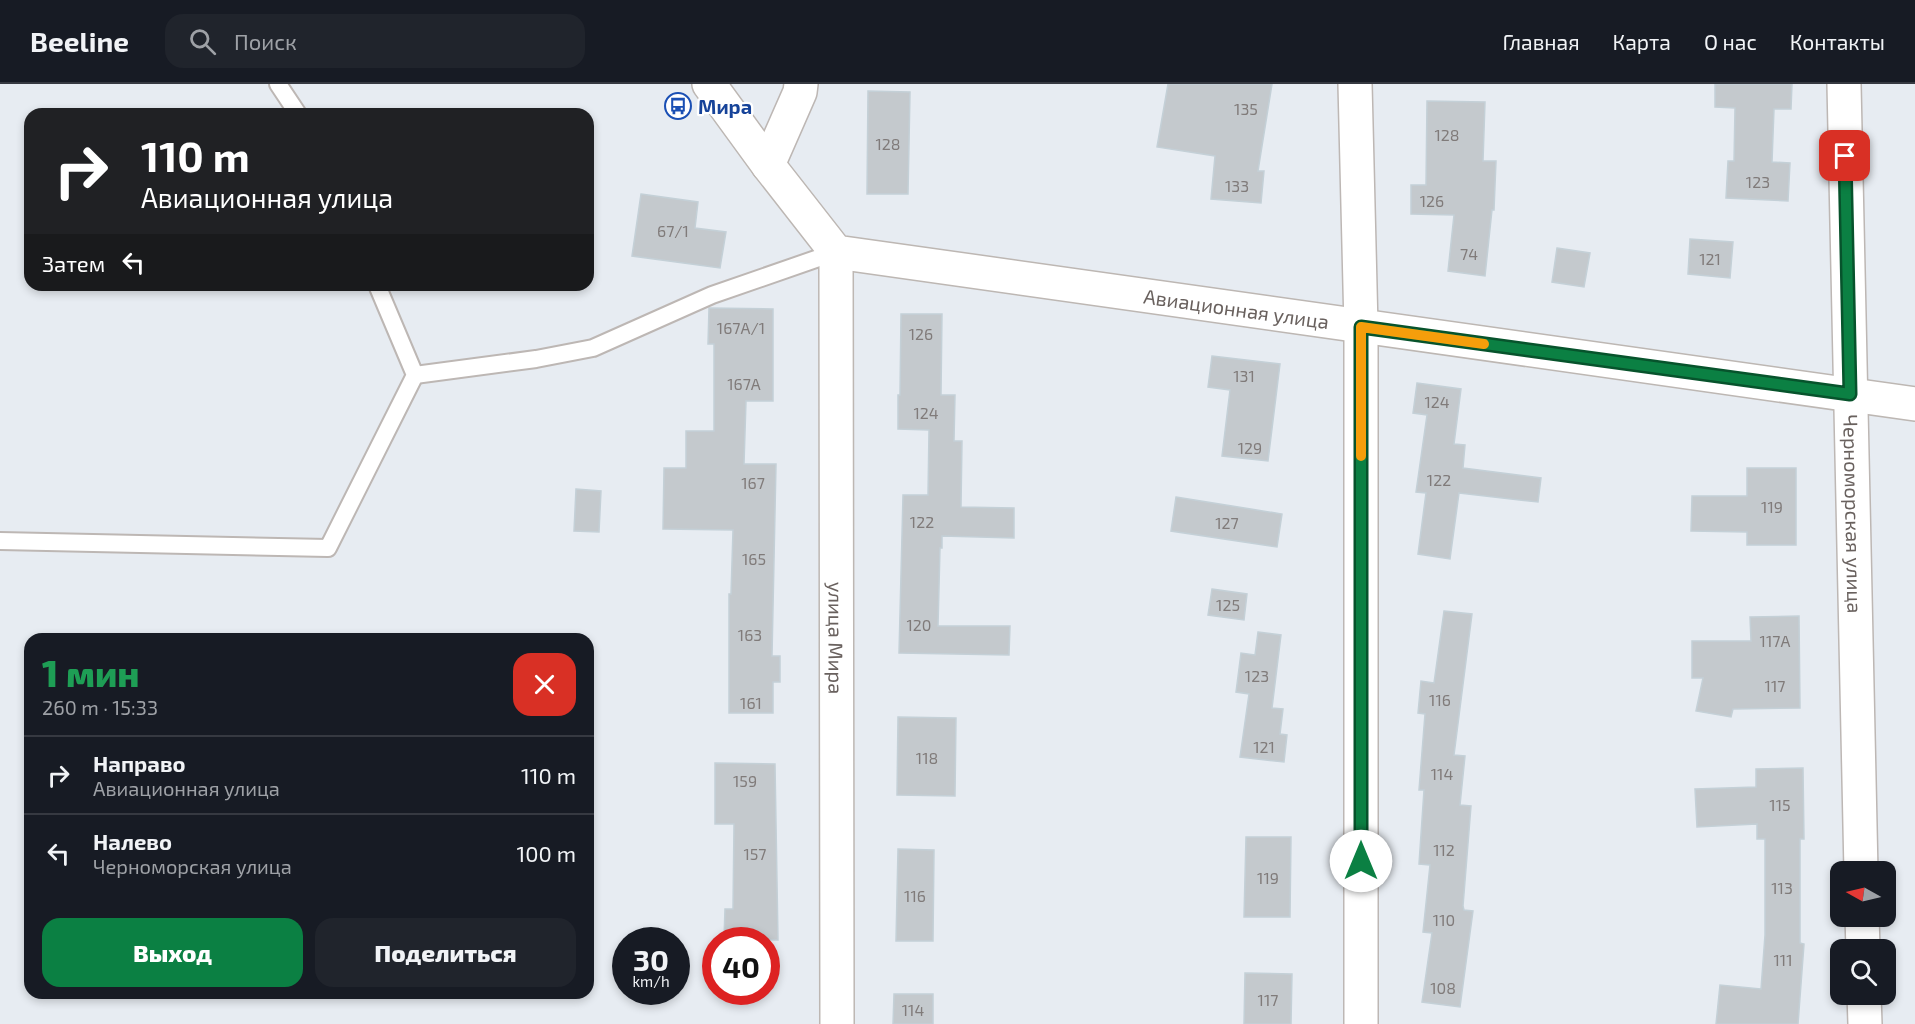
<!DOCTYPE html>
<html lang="ru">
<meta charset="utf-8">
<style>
:root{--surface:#171b24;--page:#20242c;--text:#f1f3f6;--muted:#9ea1a6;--line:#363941;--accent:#0b8043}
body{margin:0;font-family:"Exo 2",sans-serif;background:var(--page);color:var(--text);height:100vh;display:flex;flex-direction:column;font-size:22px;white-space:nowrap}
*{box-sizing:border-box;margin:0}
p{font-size:20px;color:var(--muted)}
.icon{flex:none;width:33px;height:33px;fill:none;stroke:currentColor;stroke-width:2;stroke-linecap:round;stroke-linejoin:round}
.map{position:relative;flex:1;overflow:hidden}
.panel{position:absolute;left:24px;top:549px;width:570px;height:366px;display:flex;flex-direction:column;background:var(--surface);border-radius:18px;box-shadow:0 3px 9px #0003}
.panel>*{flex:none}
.guide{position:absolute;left:24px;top:24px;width:570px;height:183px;border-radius:18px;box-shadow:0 3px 9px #0003;background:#202124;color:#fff;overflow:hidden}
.needle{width:39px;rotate:278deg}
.fabs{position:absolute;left:1830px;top:777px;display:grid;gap:12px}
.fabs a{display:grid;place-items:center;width:66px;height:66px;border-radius:12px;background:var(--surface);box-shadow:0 3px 9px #0003;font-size:30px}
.speed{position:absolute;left:612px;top:843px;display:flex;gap:12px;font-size:30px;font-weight:700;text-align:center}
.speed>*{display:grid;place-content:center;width:78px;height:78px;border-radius:50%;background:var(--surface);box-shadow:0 3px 9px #0003;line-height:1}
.speed small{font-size:15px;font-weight:400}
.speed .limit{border:9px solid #d22;background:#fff;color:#111}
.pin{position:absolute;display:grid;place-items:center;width:51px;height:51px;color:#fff;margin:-26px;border-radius:12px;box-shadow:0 3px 9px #0006}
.me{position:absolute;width:66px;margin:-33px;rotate:0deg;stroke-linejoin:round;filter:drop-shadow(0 0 4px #0008)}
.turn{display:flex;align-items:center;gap:21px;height:126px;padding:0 18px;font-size:27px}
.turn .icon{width:78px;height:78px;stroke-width:2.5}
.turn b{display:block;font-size:42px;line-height:51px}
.then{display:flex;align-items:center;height:57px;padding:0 18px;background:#0003;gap:12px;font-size:22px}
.round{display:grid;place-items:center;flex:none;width:63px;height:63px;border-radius:18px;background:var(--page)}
.summary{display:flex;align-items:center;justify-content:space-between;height:102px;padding:0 18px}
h1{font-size:36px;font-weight:800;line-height:45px;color:#1e9e55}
.action{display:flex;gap:12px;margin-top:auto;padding:12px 18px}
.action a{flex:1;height:69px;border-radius:18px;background:var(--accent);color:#fff;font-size:24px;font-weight:800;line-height:69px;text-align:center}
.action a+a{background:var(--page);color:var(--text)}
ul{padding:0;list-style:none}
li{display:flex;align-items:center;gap:18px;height:78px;padding:0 18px;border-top:2px solid var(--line)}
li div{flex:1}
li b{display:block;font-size:22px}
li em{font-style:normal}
header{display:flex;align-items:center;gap:36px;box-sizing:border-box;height:84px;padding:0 30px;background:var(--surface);border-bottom:2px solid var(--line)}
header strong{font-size:28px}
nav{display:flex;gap:33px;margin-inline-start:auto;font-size:21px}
.search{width:420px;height:54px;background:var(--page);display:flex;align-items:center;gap:15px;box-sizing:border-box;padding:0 21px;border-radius:18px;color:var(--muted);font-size:22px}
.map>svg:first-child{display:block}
</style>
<header>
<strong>Beeline</strong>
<div class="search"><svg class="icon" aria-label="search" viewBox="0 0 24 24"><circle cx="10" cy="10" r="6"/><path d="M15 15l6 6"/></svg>Поиск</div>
<nav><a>Главная</a><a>Карта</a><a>О нас</a><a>Контакты</a></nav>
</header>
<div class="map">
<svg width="1915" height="940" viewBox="0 0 1915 940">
<rect width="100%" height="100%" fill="#e7ecf2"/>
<!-- building -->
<g fill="#c4c9cd" stroke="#c4d0d7" stroke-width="1.5">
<polygon points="1168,0 1272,0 1258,87 1264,87 1261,119 1211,115 1215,72 1157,63"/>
<polygon points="1715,0 1792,0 1791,25 1774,25 1772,78 1790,79 1788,117 1726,114 1728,77 1734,77 1735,24 1715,23"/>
<polygon points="868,7 910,8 908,110 867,110"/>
<polygon points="1427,17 1485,18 1483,77 1496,77 1494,126 1492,126 1485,192 1448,187 1454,131 1411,130 1411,101 1426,101"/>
<polygon points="641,110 698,118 695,144 726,148 720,184 632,172"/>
<polygon points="1690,155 1733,158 1730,194 1688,190"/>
<polygon points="1557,164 1590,169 1584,203 1552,198"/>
<polygon points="709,224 773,225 773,317 746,317 744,380 776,380 772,572 780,572 780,598 773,598 773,629 729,629 729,510 731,510 733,446 663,445 664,384 686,384 686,347 714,347 714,260 708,260"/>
<polygon points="901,230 942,230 941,311 955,311 954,357 962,357 961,423 1014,424 1014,454 942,452 942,464 940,464 938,542 1010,542 1009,571 899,569 903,411 928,411 929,346 898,345 898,311 900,311"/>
<polygon points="1212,272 1280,280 1268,377 1222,372 1230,306 1208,303"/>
<polygon points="1417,299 1461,305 1454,360 1465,361 1463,384 1541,394 1538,418 1459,409 1450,475 1418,470 1426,409 1416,408 1427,331 1413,329"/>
<polygon points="1747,384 1796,384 1796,461 1747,461 1747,448 1691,447 1692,412 1747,412"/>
<polygon points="576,405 601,407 599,448 574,447"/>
<polygon points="1176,413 1282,430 1277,463 1171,447"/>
<polygon points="1212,505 1247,510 1244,536 1208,531"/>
<polygon points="1444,527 1472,530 1454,671 1465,672 1460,721 1471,722 1463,822 1464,826 1473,827 1460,923 1422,918 1432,849 1423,848 1430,781 1419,780 1424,706 1419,706 1425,630 1418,629 1421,597 1434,599"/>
<polygon points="1799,532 1800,624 1733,625 1731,633 1696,627 1703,594 1692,594 1692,557 1751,557 1750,533"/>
<polygon points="1258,548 1281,551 1272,624 1283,625 1280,650 1287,651 1284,678 1240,673 1249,610 1236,608 1241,569 1255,571"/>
<polygon points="898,633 956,634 955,712 897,711"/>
<polygon points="715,679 775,680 778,856 724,855 725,825 733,825 734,740 715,740"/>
<polygon points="1803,684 1804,755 1800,755 1800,859 1804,860 1798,940 1716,940 1720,901 1761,905 1765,851 1765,755 1757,755 1757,740 1697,743 1695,705 1756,703 1756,685"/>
<polygon points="1246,753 1291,753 1290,833 1244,833"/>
<polygon points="898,765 934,766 933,857 896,857"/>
<polygon points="1245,889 1292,890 1291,940 1244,940"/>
<polygon points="894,910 933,910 933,940 893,940"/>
</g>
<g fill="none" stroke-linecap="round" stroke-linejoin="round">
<defs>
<g id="service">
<polyline points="278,0 298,30"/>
<polyline points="415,291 536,275 593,264 712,211 836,168"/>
<polyline points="0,457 328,464 415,291 377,201"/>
</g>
<g id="minor">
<path id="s1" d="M1844 0 1861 788"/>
<polyline points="768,81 800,8 801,0"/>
<polyline points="1862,832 1863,866"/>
<polyline points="1864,910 1865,940"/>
</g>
<polyline id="tertiary" points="1355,0 1361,243 1361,940"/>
<g id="secondary">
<path id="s2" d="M709 0 768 81 836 168 1915 320"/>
<path id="s3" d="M836 168 837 940"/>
</g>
</defs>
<!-- service casing -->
<use href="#service" stroke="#bdb7b4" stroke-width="20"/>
<!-- minor casing -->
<use href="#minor" stroke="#bdb7b4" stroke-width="36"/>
<!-- tertiary casing -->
<use href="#tertiary" stroke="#bdb7b4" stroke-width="36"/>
<!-- secondary casing -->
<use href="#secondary" stroke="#bdb7b3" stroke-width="36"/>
<!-- service -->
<use href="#service" stroke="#fff" stroke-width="16"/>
<!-- minor -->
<use href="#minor" stroke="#fff" stroke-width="33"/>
<!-- tertiary -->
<use href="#tertiary" stroke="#fff" stroke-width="33"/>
<!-- secondary -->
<use href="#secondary" stroke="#fff" stroke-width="33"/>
</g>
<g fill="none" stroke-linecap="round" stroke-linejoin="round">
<defs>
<polyline id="route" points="1361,777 1361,243 1850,310 1845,72"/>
</defs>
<!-- route casing -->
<use href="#route" stroke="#07532c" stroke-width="15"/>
<!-- route -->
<use href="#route" stroke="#0b8043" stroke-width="10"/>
<!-- slow -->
<polyline stroke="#f59e0b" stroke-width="10" points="1361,372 1361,243 1484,260"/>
</g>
<!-- icons -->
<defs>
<symbol id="bus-ring" viewBox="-11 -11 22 22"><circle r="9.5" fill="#fff" stroke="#1a4fb4" stroke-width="1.5"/><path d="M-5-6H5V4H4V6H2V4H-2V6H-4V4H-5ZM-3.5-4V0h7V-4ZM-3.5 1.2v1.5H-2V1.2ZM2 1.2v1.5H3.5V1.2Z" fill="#1a4fb4"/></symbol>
</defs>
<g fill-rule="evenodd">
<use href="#bus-ring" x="663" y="7" width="30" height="30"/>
</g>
<g text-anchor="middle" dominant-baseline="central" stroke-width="4.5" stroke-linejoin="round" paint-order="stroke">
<!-- number labels -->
<g font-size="16" fill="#807b7a">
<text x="1246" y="24">135</text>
<text x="1447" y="50">128</text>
<text x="888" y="59">128</text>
<text x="1758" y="97">123</text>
<text x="1237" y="101">133</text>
<text x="1432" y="116">126</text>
<text x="673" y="146">67/1</text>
<text x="1469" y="169">74</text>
<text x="1710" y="174">121</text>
<text x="741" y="243">167А/1</text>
<text x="921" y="249">126</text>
<text x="1244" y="291">131</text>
<text x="744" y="299">167А</text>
<text x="1437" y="317">124</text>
<text x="926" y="328">124</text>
<text x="1250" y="363">129</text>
<text x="1439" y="395">122</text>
<text x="753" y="398">167</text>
<text x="1772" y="422">119</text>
<text x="922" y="437">122</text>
<text x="1227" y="438">127</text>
<text x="754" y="474">165</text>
<text x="1228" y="520">125</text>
<text x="919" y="540">120</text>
<text x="750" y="550">163</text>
<text x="1775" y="556">117А</text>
<text x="1257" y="591">123</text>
<text x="1775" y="601">117</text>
<text x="1440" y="615">116</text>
<text x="751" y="618">161</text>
<text x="1264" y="662">121</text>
<text x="927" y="673">118</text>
<text x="1442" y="689">114</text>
<text x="745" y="696">159</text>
<text x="1780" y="720">115</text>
<text x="1444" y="765">112</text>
<text x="755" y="769">157</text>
<text x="1268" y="793">119</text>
<text x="1782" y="803">113</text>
<text x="915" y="811">116</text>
<text x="1444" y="835">110</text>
<text x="1783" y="875">111</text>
<text x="1443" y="903">108</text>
<text x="1268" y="915">117</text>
<text x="913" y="925">114</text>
</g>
<!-- transit labels -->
<g font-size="20" font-weight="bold" fill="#164399" stroke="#fff" text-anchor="start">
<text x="698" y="22">Мира</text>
</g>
<!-- street labels -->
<g font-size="20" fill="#69615e" stroke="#fff">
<text stroke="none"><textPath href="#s2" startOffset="615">Авиационная улица</textPath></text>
<text stroke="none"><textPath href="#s1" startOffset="430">Черноморская улица</textPath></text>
<text stroke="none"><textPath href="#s3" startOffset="386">улица Мира</textPath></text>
</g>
</g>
</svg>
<div class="fabs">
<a><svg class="needle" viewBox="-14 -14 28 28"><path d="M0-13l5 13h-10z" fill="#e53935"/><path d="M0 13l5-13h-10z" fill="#9ea1a6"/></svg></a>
<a><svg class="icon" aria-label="search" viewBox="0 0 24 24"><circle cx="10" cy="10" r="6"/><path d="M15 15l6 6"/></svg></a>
</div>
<div class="speed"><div>30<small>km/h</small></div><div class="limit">40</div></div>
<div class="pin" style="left:1845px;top:72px;background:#d93025"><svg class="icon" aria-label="arrive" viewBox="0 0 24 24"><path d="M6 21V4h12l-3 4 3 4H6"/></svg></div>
<svg class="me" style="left:1361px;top:777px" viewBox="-20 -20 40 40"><circle r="19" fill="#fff"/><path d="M0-13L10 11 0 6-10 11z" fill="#0b8043"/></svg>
<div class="guide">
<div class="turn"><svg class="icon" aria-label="right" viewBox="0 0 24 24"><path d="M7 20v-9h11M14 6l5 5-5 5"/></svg><div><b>110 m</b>Авиационная улица</div></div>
<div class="then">Затем<svg class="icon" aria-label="left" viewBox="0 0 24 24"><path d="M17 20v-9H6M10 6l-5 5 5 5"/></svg></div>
</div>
<section class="panel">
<div class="summary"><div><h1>1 мин</h1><p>260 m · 15:33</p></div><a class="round" style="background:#d93025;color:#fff"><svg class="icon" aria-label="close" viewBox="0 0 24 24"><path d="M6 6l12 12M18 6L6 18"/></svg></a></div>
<ul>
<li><svg class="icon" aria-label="right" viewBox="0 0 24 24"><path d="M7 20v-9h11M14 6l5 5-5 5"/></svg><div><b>Направо</b><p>Авиационная улица</p></div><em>110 m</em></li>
<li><svg class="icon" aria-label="left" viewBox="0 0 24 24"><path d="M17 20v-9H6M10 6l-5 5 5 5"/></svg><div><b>Налево</b><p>Черноморская улица</p></div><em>100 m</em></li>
</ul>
<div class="action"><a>Выход</a><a>Поделиться</a></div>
</section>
</div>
